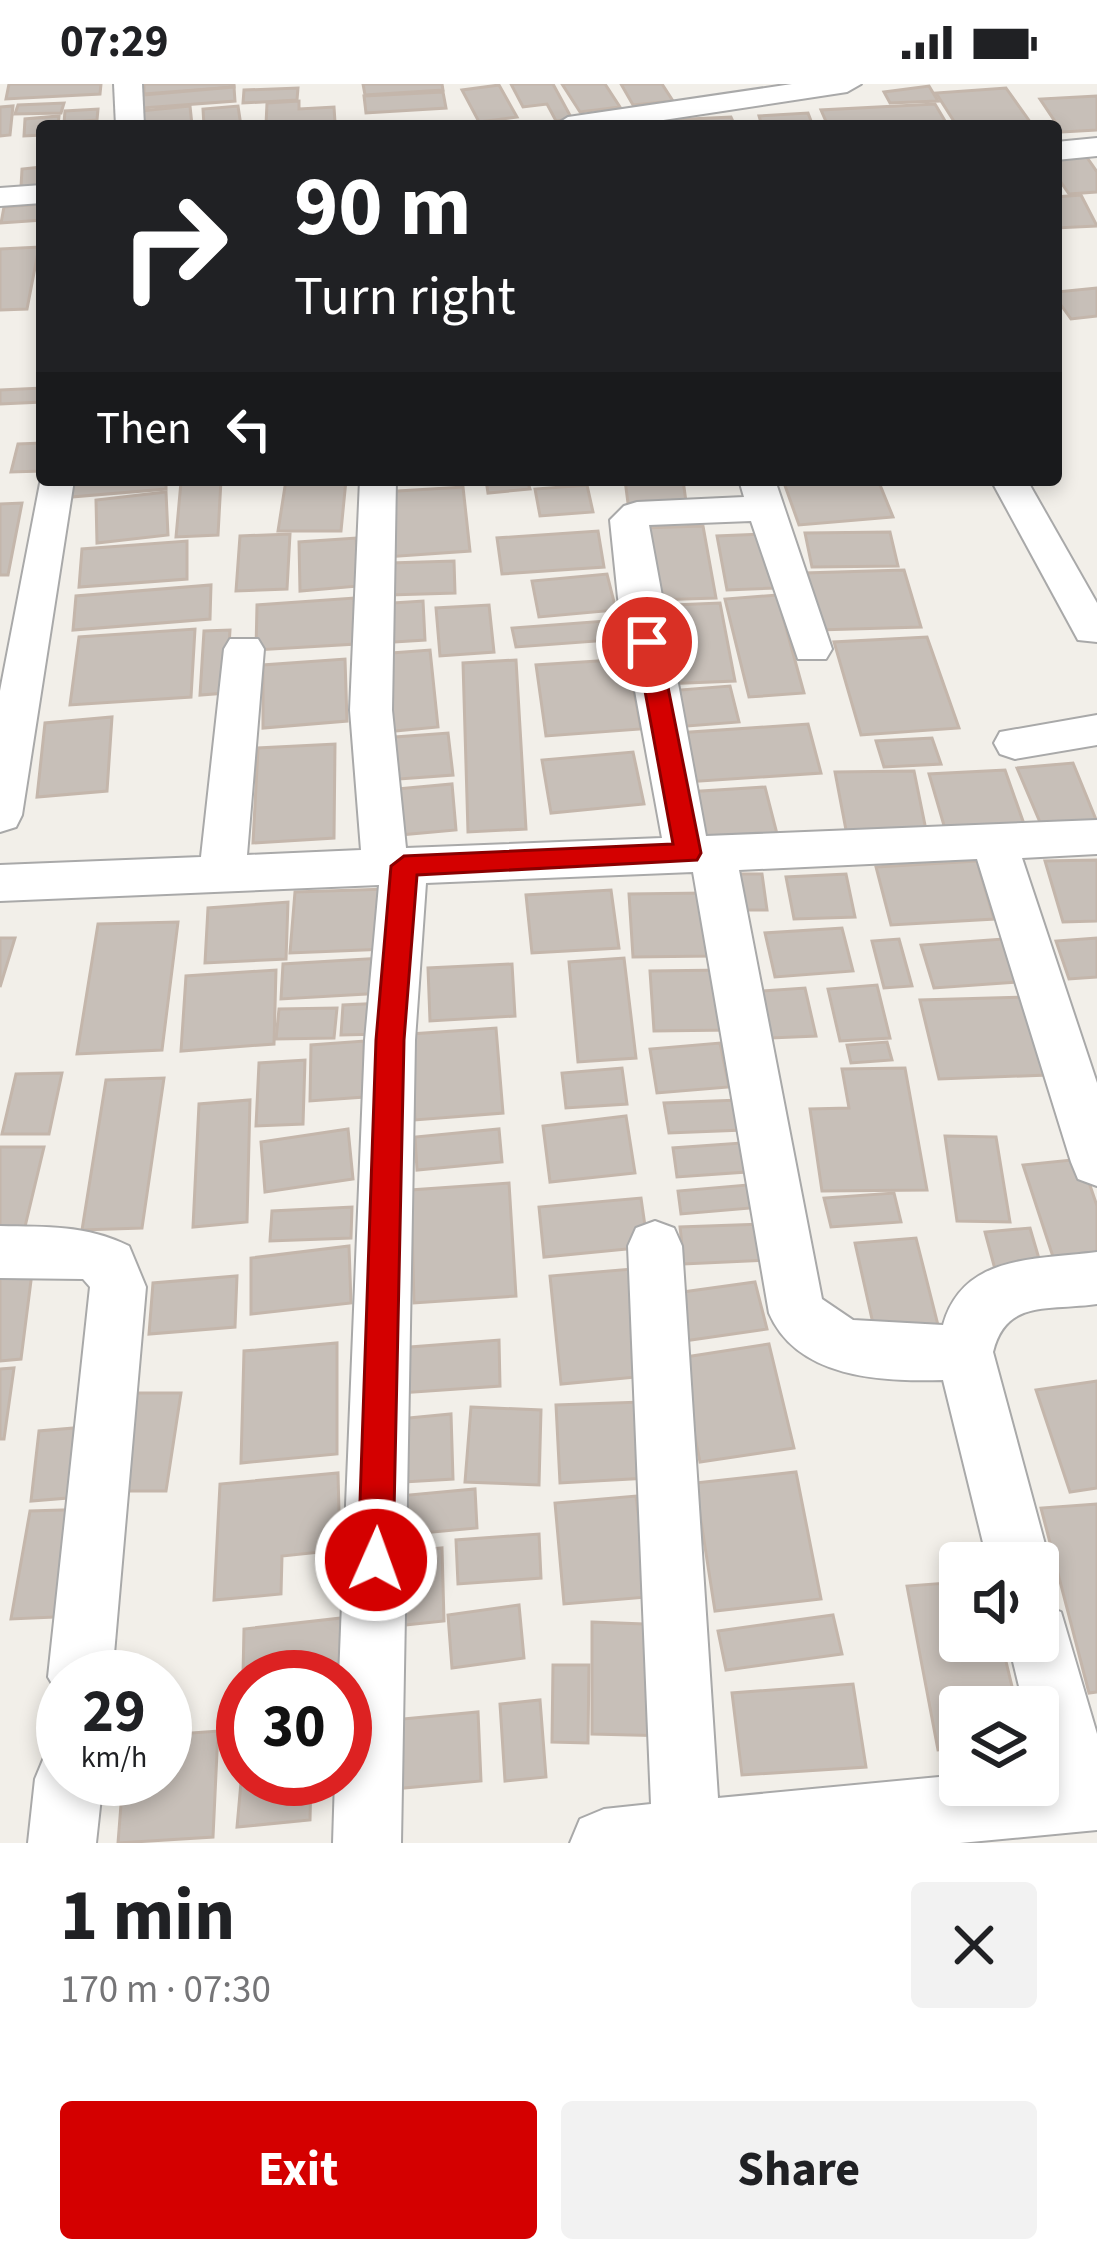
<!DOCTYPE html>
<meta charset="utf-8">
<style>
:root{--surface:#fff;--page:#f2f2f2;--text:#202124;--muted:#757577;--accent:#d40000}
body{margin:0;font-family:"Source Sans 3",sans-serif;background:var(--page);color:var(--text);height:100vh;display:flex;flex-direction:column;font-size:45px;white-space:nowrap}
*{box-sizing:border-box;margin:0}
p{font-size:39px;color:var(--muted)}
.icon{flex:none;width:66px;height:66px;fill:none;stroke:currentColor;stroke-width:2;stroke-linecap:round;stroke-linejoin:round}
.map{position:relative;height:1759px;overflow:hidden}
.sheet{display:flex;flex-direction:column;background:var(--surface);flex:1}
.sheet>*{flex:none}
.banner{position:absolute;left:36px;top:36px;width:1026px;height:366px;border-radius:12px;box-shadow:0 6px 18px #0003;background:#202124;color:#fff;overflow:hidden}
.controls{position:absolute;left:939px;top:1458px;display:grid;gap:24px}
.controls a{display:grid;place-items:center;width:120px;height:120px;border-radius:12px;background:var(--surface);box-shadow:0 6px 18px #0003;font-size:60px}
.speed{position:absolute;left:36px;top:1566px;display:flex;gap:24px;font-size:60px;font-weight:700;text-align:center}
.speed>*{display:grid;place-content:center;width:156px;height:156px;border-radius:50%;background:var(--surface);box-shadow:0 6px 18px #0003;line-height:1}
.speed small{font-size:30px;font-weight:400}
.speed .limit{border:18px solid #d22;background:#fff;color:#111}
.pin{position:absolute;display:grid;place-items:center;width:102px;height:102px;color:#fff;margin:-51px;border:6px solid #fff;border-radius:50%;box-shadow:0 3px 12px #0007}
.me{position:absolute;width:132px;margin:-66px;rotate:2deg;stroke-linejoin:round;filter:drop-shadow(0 0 9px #0008)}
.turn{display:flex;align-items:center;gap:42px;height:252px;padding:0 60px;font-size:54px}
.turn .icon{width:156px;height:156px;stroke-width:2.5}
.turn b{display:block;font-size:84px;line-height:102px}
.then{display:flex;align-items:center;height:114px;padding:0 60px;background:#0003;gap:24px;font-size:45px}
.round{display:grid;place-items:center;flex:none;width:126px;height:126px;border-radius:12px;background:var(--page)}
.overview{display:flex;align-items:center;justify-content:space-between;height:204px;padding:0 60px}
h1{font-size:72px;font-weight:700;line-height:90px}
.action{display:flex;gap:24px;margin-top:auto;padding:24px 60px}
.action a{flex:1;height:138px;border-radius:12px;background:var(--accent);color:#fff;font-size:48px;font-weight:700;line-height:138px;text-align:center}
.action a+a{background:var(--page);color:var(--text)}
.status{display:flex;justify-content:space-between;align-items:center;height:84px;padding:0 60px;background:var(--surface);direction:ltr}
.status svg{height:33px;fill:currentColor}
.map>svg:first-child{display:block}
</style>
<div class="status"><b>07:29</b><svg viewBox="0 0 49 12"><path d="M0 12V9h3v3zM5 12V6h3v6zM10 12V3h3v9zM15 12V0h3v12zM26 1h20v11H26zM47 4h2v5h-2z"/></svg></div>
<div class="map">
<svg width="1097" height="1759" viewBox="0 0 1097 1759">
<rect width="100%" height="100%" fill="#f2efe9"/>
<!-- building -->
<g fill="#c7bfb8" stroke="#c4b6ab" stroke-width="3">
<polygon points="9,0 101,0 100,10 6,15"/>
<polygon points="144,0 234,0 234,3 144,10"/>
<polygon points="363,0 442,0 443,6 365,11"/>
<polygon points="511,0 553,0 572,35 556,37 547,20 523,23"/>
<polygon points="562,0 605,0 620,23 580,28"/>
<polygon points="621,0 662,0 673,17 633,21"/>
<polygon points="499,1 517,33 479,38 462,6"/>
<polygon points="929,2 938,17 890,19 884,8"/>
<polygon points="234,3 235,17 143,24 143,11"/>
<polygon points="298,4 297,16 243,19 244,6"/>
<polygon points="1006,4 1033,42 957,42 936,9"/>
<polygon points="443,8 446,24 366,29 364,12"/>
<polygon points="1097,12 1097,46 1062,48 1040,15"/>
<polygon points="299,17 299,25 334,23 335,38 266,41 267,19"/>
<polygon points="64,19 61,29 15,30 18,21"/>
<polygon points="935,20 948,42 828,42 821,26"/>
<polygon points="13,22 10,51 0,52 0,23"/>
<polygon points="190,22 192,41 141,42 140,27"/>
<polygon points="238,22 241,42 204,42 203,25"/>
<polygon points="98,25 97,36 64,39 65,27"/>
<polygon points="808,29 813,42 762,42 759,32"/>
<polygon points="59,32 58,42 42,42 42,51 24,52 25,35"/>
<polygon points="731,33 735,42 651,42 649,37"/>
<polygon points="1086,72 1097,88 1097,108 1069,110 1056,91 1056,75"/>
<polygon points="42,83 42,101 21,103 22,85"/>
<polygon points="1081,111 1097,142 1056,144 1056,113"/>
<polygon points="42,120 42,136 1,139 4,123"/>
<polygon points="39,163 27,225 0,226 0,165"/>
<polygon points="1097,204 1097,232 1071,235 1056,214 1056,208"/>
<polygon points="42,304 42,318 0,320 0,306"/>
<polygon points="42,359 42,387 11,388 18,360"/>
<polygon points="73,396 166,396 166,405 71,413"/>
<polygon points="221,396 218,451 176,453 181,398"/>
<polygon points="286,396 346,396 341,447 278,447"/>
<polygon points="486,396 527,396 530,405 488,409"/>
<polygon points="625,396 683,396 687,425 629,427"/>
<polygon points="783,396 878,396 893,433 799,441"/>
<polygon points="587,401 593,428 540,432 535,405"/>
<polygon points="463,403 470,467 386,473 382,408"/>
<polygon points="166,408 168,451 97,459 96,416"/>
<polygon points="22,419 8,491 0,491 0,420"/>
<polygon points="703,442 716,514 653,516 642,444"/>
<polygon points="598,447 604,483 502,490 497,454"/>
<polygon points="890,448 898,482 812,483 805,449"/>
<polygon points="290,450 287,505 236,507 240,452"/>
<polygon points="764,450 775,504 727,506 717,452"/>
<polygon points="356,454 359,502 300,507 299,458"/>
<polygon points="187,457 187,495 79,503 82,465"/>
<polygon points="454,477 455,509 390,511 390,479"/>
<polygon points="904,486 921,543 818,546 805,489"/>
<polygon points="607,490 616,526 539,533 532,497"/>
<polygon points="211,501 210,535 73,546 76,512"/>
<polygon points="777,511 804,609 749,613 725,515"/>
<polygon points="354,514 356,560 256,566 257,521"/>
<polygon points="423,517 425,556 379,559 378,520"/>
<polygon points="720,519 735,597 663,600 650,522"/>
<polygon points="489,521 494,568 440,572 436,524"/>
<polygon points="619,536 624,555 516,563 512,544"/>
<polygon points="195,545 191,613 70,621 79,553"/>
<polygon points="230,546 226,609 200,611 204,547"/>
<polygon points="927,553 959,644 861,651 834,558"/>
<polygon points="430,566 438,643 384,648 379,570"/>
<polygon points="345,575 347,637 263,644 263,581"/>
<polygon points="628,575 641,645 546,652 536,581"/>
<polygon points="516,576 526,745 468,748 463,579"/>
<polygon points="730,602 739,638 675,643 667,607"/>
<polygon points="112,633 107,707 37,713 45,639"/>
<polygon points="808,640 821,689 686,698 677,649"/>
<polygon points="448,649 453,691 386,696 382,654"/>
<polygon points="932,654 941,680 884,683 876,657"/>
<polygon points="335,660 334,754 253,759 258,664"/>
<polygon points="633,668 644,720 551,729 542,676"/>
<polygon points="1073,679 1097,738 1042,743 1017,684"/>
<polygon points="1005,686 1024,740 945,745 929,690"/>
<polygon points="914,687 926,746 846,746 835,688"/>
<polygon points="452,700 456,746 388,752 385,706"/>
<polygon points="765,703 777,750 696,756 687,708"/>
<polygon points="1097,776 1097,837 1063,838 1045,777"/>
<polygon points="977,777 994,835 891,841 876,783"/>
<polygon points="739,790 762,790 767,826 744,826"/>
<polygon points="846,790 855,833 794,835 786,793"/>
<polygon points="388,805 387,865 290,869 295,808"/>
<polygon points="611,806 619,864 532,869 526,811"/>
<polygon points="706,809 712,872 633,873 629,810"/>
<polygon points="288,818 286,875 205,879 208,824"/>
<polygon points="178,838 162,966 77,970 98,840"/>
<polygon points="842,844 853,887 775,893 765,849"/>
<polygon points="0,854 15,854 0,903"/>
<polygon points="1097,854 1097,893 1069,895 1056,857"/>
<polygon points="899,855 912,902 884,904 872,857"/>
<polygon points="1003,855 1018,898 934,904 921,861"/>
<polygon points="382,874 383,909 281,915 283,880"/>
<polygon points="624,874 636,974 578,978 569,878"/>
<polygon points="512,880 515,932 430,937 428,884"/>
<polygon points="276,886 274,960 181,967 186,892"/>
<polygon points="725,886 731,946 654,947 650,887"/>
<polygon points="877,901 890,954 840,957 828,905"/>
<polygon points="805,904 816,952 771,954 761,907"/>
<polygon points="1027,913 1048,991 939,995 920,916"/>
<polygon points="384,919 383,950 341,951 343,921"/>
<polygon points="337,924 334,954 276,955 279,925"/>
<polygon points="496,944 503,1029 415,1036 411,950"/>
<polygon points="364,957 364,1013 310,1017 311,961"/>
<polygon points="887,958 892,976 851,979 847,961"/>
<polygon points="720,959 729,1003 657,1009 650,965"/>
<polygon points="305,976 303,1040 256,1042 259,979"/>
<polygon points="622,984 627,1020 566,1024 562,989"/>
<polygon points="905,984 927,1106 822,1107 810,1025 849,1024 842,985"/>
<polygon points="62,989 49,1050 2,1050 16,990"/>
<polygon points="164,994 142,1144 82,1146 106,996"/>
<polygon points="250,1016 247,1138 193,1143 199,1020"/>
<polygon points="739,1016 743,1046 669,1049 664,1019"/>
<polygon points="626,1032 635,1089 550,1098 543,1042"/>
<polygon points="348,1045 353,1095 265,1108 261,1058"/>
<polygon points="499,1045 502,1078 417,1086 415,1053"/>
<polygon points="945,1052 996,1053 1010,1138 957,1137"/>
<polygon points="741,1059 746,1088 677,1093 673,1064"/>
<polygon points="0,1063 44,1063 23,1151 0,1151"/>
<polygon points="1081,1075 1097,1122 1097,1178 1056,1182 1023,1081"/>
<polygon points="509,1099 516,1212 414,1219 411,1106"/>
<polygon points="747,1101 751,1124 681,1130 678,1107"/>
<polygon points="894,1109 901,1138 831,1143 824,1114"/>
<polygon points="641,1114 648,1163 544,1173 539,1123"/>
<polygon points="352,1123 351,1154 270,1157 272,1127"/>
<polygon points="766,1140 772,1176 684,1180 680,1143"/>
<polygon points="1030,1144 1042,1185 996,1189 985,1148"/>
<polygon points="916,1154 940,1249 876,1253 855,1159"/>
<polygon points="349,1162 351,1219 251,1230 251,1174"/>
<polygon points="33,1181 21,1275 0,1277 0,1184"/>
<polygon points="644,1184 658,1291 561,1300 550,1192"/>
<polygon points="237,1192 235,1243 149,1250 153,1199"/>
<polygon points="755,1198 767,1245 677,1258 668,1210"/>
<polygon points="499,1256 500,1302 386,1310 385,1265"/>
<polygon points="337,1259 337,1370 241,1379 244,1267"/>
<polygon points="769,1260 794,1364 700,1378 679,1274"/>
<polygon points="14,1284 4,1355 0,1355 0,1285"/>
<polygon points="1097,1297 1097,1404 1070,1408 1036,1306"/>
<polygon points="135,1309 181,1309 166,1407 119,1407"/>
<polygon points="642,1318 648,1394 560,1399 556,1321"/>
<polygon points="471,1323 541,1326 539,1401 465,1398"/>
<polygon points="451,1330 453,1395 388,1399 387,1336"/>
<polygon points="98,1342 92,1412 31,1417 39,1347"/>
<polygon points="796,1388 821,1515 715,1527 695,1399"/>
<polygon points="338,1389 340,1466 282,1472 281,1510 214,1516 220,1400"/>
<polygon points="475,1405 477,1444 399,1451 398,1412"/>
<polygon points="636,1412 648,1513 564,1520 555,1419"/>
<polygon points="1097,1420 1097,1608 1089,1609 1041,1424"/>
<polygon points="94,1425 77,1532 11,1535 30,1427"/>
<polygon points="539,1450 541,1494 458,1500 456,1456"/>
<polygon points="442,1464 444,1537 386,1543 385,1469"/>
<polygon points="960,1498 960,1557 1001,1557 1017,1623 960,1623 960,1664 938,1666 907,1502"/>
<polygon points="519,1521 524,1574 452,1584 448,1531"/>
<polygon points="833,1531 842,1570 726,1586 718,1547"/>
<polygon points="341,1534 342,1579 243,1591 244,1545"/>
<polygon points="592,1538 670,1541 671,1652 592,1650"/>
<polygon points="553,1581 589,1581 588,1659 552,1658"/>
<polygon points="853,1600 866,1683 742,1691 732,1609"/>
<polygon points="540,1616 546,1693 505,1697 500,1620"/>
<polygon points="478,1628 481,1697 382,1706 381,1637"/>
<polygon points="218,1647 213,1753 118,1759 123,1695 165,1695 165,1651"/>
<polygon points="243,1676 243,1695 311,1695 310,1736 237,1743"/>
</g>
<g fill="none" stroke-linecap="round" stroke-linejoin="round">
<defs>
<g id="minor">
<polygon points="114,0 142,0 144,42 116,42"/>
<polygon points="792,0 861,0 847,8 624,42 554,42 568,33"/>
<polygon points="1097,54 1097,72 1056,76 1056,58"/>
<polygon points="42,101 42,119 0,122 0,104"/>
<polygon points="42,389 42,396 74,396 22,731 16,743 0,748 0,607"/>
<path d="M360 396H396L392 626 406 764 662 754 618 514 610 436 624 422 637 418 744 413 739 396H775L832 565 826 575H798L751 437 649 441 706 752 1097 736V770L1022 774 1097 999V1102L1078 1095 1071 1078 977 775 739 786 822 1215 853 1236 943 1241C963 1170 1035 1176 1097 1168V1220C1048 1227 1006 1215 993 1268L1050 1479 1038 1502V1479H988L943 1296C881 1298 797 1294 769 1229L693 788 426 799 415 956 401 1759H333L335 1695H345V1593H339L365 956 379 801 0 817V781L201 773 224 565 230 555H258L264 565 247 771 361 766 350 626Z"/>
<polygon points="991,396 1027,396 1097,519 1097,558 1078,556"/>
<polygon points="1097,631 1097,661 1015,675 1000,670 994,659 1000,648"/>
<polygon points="655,1137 674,1144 682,1162 718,1714 960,1691 960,1701 1038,1701 1038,1623 1024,1623 1008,1557 1038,1557 1038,1519 1061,1528 1097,1650 1097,1746 960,1759 570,1759 580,1735 604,1725 651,1720 628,1162 636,1144"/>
<path d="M0 1142C48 1143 86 1141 129 1162L146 1203 112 1593H63V1618L48 1593 90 1203 83 1195 0 1194Z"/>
<polygon points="63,1664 63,1695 103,1695 96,1759 28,1759 35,1695 45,1671"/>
</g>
</defs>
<!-- minor casing -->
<use href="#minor" stroke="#a9a9a9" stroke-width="4"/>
<!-- minor -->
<use href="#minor" fill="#fff" fill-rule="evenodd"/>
</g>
<!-- route -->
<polygon fill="#d40000" stroke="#8a0000" stroke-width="3" points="647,550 659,558 701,769 697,776 417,791 404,956 393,1476 388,1488 376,1493 363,1488 358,1476 376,956 391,782 404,772 673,760 636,558"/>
</svg>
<div class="controls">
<a><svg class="icon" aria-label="sound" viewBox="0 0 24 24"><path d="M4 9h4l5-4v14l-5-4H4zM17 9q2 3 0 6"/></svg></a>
<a><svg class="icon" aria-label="layers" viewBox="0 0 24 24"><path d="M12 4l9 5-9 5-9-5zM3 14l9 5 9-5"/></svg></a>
</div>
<div class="speed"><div>29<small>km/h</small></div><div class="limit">30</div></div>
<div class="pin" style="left:647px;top:558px;background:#d93025"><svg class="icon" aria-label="arrive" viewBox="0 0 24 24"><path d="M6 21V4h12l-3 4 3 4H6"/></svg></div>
<svg class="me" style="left:376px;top:1476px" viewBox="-20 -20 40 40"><circle r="17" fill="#d40000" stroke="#fff" stroke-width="3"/><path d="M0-11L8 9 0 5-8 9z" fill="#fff"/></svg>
<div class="banner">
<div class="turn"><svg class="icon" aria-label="right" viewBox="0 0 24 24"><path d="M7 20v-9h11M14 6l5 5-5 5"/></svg><div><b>90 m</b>Turn right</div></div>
<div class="then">Then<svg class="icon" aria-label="left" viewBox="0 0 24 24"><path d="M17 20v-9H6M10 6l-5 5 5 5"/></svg></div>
</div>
</div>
<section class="sheet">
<div class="overview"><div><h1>1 min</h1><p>170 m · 07:30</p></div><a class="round"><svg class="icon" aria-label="close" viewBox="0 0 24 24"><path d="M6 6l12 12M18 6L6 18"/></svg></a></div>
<div class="action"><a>Exit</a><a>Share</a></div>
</section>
